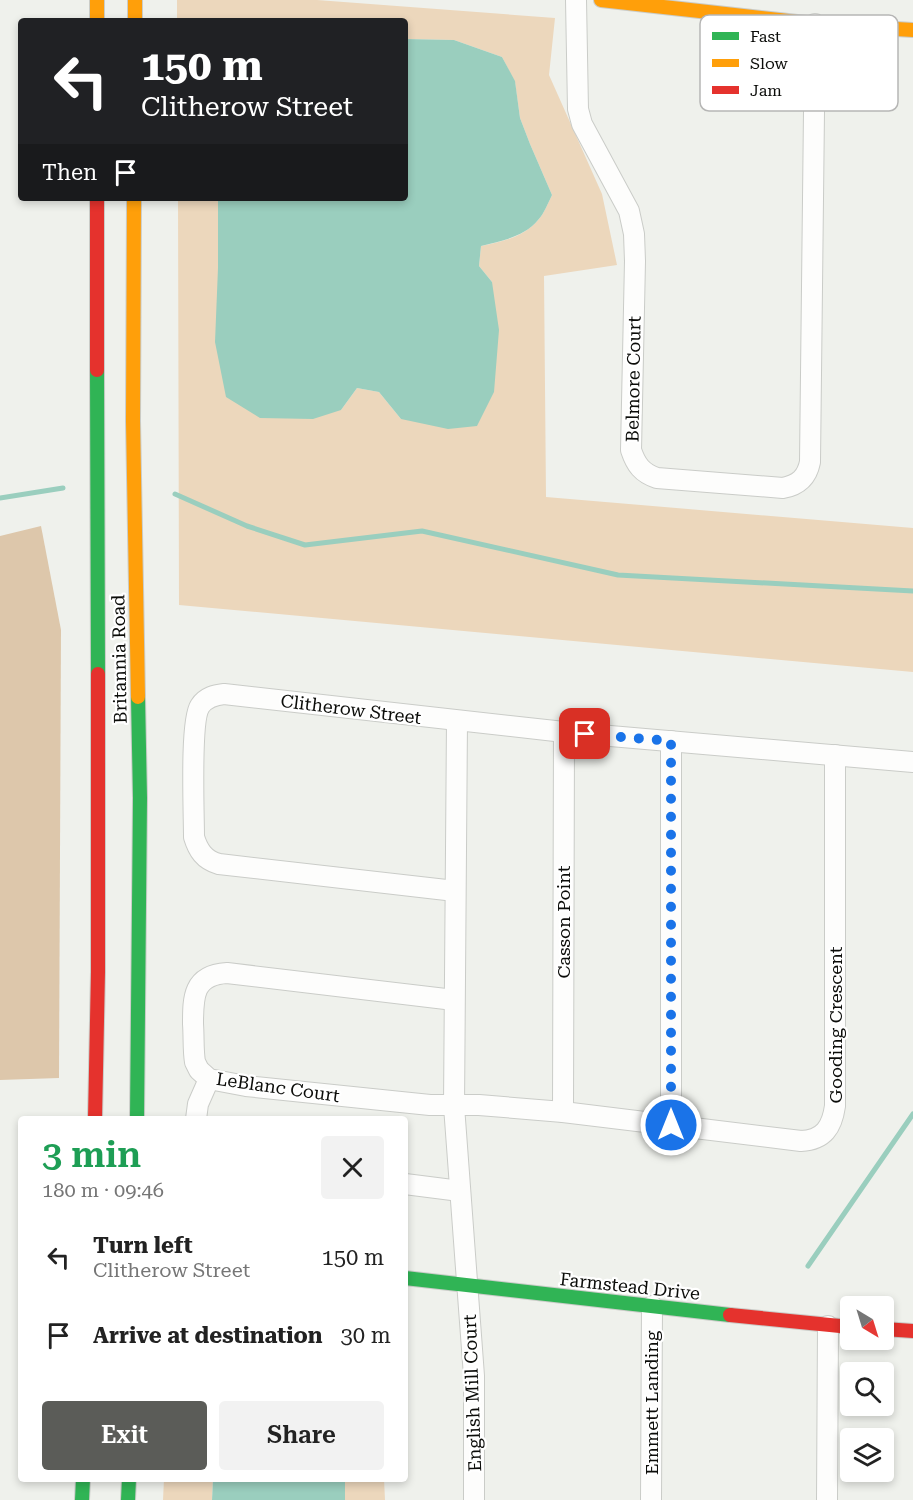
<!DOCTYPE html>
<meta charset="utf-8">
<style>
:root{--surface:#fff;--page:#f2f2f2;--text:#222;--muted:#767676;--accent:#5b5c58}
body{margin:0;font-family:"Roboto Serif",serif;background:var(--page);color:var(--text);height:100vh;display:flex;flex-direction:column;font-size:22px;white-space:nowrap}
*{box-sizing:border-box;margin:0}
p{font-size:20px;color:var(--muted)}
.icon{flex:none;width:33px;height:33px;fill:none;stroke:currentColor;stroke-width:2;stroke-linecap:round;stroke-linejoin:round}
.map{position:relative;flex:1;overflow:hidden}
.sheet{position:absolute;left:18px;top:1116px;width:390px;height:366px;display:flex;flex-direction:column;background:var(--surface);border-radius:6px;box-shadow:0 3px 9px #0003}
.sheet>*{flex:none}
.guide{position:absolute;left:18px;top:18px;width:390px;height:183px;border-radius:6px;box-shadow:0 3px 9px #0003;background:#202124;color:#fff;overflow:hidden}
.needle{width:39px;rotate:142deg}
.controls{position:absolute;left:840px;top:1296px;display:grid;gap:12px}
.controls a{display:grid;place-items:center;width:54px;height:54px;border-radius:6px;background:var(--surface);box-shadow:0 3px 9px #0003;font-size:30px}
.pin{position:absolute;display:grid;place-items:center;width:51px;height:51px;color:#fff;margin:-26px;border-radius:12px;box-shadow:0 3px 9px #0006}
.me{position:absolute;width:66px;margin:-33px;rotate:0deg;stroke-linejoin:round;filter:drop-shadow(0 0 4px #0008)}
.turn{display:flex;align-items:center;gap:21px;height:126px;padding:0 24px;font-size:27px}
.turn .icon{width:78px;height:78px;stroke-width:2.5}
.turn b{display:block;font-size:42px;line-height:51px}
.then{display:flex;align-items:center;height:57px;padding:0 24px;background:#0003;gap:12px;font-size:22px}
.round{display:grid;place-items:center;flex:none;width:63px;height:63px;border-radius:6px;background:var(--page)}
.overview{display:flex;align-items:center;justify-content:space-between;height:102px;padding:0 24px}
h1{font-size:36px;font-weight:600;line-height:45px;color:#1e9e55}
.button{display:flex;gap:12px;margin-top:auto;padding:12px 24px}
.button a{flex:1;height:69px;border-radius:6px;background:var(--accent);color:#fff;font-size:24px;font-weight:600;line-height:69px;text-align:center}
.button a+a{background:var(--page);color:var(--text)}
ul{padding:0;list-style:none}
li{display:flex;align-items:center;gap:18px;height:78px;padding:0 24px}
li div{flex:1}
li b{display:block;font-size:22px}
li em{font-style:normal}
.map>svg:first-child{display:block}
</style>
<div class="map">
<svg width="913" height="1500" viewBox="0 0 913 1500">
<rect width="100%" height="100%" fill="#eff1ec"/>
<!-- green -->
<g fill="#ecd7bc">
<path d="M177 0H317L555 18 549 75 602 194 617 265 544 276 546 497 913 528V672L179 605 178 198H218V268L341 410 357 388 379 392 401 419 492 282 479 266 481 246C501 242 524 237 538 220 544 214 548 203 552 195L530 144 520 118 515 82 502 57 454 40 405 39V21H177Z"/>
<polygon points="164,1479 213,1479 212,1500 163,1500"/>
<polygon points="345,1479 384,1479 385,1500 345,1500"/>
</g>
<!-- forest -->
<polygon fill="#ddc7ab" points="41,526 61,630 59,1078 0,1080 0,536"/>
<!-- water -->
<g fill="#9acebe">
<path d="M405 39 454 40 502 57 515 81 520 118 530 144 552 195C548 203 544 214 538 220 524 237 501 241 481 246L479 266 492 282 499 330 494 392 477 426 448 429 401 419 379 392 357 388 341 410 313 419 260 418 226 397 215 342 218 268V198H405Z"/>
<polygon points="213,1479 345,1479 345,1500 212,1500"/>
</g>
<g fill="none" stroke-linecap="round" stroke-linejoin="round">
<!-- stream -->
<g stroke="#9acebe" stroke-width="5">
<polyline points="175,494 247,526 305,545 422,531 618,575 913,591"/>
<polyline points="0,498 63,488"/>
<polyline points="808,1266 913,1114"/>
</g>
<defs>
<g id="street">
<path d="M576 0 578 109 582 124 629 211 634 234 635 261 631 450C636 465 642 473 657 478L783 488C799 485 807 477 810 462L815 24"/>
<polyline points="457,721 454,1106 474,1376 474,1500"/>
<path d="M455 891 219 864C204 860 198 850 194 837 194 813 190 721 200 706 206 697 215 695 224 694L564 732 913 762"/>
<path d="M454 1000 227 973C193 975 193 997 193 1024 194 1037 193 1050 195 1062L199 1070 209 1079 246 1086 430 1105H479L563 1112 801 1141C824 1140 832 1127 835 1106V755"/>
<polyline points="563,1112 564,732"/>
<polyline points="196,1119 198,1104 209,1079"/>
<polyline points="671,1125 671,741"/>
<polyline points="405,1184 460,1191"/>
<polyline points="651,1500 652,1306"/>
<polyline points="827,1500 828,1326"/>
</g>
<g id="fast">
<polyline points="97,370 98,674"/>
<polyline points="137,1119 140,798 138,697"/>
<polyline points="405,1278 730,1315"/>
<polyline points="82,1500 83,1479"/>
<polyline points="128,1500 129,1479"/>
</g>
<g id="slow">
<polyline points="97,0 97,21"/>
<polyline points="135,0 135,21"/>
<polyline points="601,0 815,24 913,30"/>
<polyline points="134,198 133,421 138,697"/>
</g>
<g id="jam">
<polyline points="97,198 97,370"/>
<polyline points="95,1119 98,972 98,674"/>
<polyline points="730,1315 850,1327"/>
<polyline points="884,1329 913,1331"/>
</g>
</defs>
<!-- street casing -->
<use href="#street" stroke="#caccc8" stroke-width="22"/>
<!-- fast casing -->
<use href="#fast" stroke="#caccc8" stroke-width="16"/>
<!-- slow casing -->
<use href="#slow" stroke="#caccc8" stroke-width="16"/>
<!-- jam casing -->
<use href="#jam" stroke="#caccc8" stroke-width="16"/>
<!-- street -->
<use href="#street" stroke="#fdfdfc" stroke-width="20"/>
<!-- fast -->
<use href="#fast" stroke="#30b455" stroke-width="14"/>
<!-- slow -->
<use href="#slow" stroke="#ff9f0a" stroke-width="14"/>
<!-- jam -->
<use href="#jam" stroke="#e5322d" stroke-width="14"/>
</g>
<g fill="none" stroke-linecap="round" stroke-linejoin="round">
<!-- route -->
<polyline stroke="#1a73e8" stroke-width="10" stroke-dasharray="0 18" points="585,734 671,741 671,1125"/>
</g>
<g text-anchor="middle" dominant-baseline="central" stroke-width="4.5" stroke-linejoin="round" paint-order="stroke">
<!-- street labels -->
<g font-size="18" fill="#0b0c09" stroke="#fff">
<text transform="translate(633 379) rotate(-89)">Belmore Court</text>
<text transform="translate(119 659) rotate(-91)">Britannia Road</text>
<text transform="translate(351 709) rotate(7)">Clitherow Street</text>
<text transform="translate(563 922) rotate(-90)">Casson Point</text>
<text transform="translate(835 1025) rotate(-90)">Gooding Crescent</text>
<text transform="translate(278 1087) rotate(8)">LeBlanc Court</text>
<text transform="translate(630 1286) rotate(6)">Farmstead Drive</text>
<text transform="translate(472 1393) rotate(-92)">English Mill Court</text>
<text transform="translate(651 1403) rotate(-90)">Emmett Landing</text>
</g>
</g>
<!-- legend -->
<rect x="700" y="15" width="198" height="96" rx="9" fill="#fff" stroke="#b6b6b5" stroke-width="1.5"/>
<rect x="712" y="32" width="27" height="8" fill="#30b455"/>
<rect x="712" y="59" width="27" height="8" fill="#ff9f0a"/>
<rect x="712" y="86" width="27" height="8" fill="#e5322d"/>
<g font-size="16" fill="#0b0c09">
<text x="750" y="42">Fast</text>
<text x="750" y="69">Slow</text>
<text x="750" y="96">Jam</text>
</g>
</svg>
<div class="controls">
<a><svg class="needle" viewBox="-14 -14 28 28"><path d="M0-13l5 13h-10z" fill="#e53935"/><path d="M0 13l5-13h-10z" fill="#767676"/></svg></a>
<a><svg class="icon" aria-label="search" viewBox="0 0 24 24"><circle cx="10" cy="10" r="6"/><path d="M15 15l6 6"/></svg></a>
<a><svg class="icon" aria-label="layers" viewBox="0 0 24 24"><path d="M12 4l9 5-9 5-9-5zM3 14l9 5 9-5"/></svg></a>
</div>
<div class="pin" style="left:585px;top:734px;background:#d93025"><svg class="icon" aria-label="arrive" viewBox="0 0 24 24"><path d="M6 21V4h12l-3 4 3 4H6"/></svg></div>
<svg class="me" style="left:671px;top:1125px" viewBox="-20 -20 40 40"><circle r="17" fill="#1a73e8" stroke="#fff" stroke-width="3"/><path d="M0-11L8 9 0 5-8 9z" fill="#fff"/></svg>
<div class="guide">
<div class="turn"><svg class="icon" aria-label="left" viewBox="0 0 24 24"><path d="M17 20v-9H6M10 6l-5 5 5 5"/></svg><div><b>150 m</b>Clitherow Street</div></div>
<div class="then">Then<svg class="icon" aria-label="arrive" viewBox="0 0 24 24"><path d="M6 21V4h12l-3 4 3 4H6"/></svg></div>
</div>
<section class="sheet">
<div class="overview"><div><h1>3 min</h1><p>180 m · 09:46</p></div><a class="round"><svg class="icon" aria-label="close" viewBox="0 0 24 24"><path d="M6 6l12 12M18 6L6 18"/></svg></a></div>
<ul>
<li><svg class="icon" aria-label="left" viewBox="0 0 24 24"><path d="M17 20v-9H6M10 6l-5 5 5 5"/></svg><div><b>Turn left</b><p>Clitherow Street</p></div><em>150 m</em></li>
<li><svg class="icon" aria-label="arrive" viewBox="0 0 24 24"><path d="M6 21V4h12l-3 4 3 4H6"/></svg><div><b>Arrive at destination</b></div><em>30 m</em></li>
</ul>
<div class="button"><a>Exit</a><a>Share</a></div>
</section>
</div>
